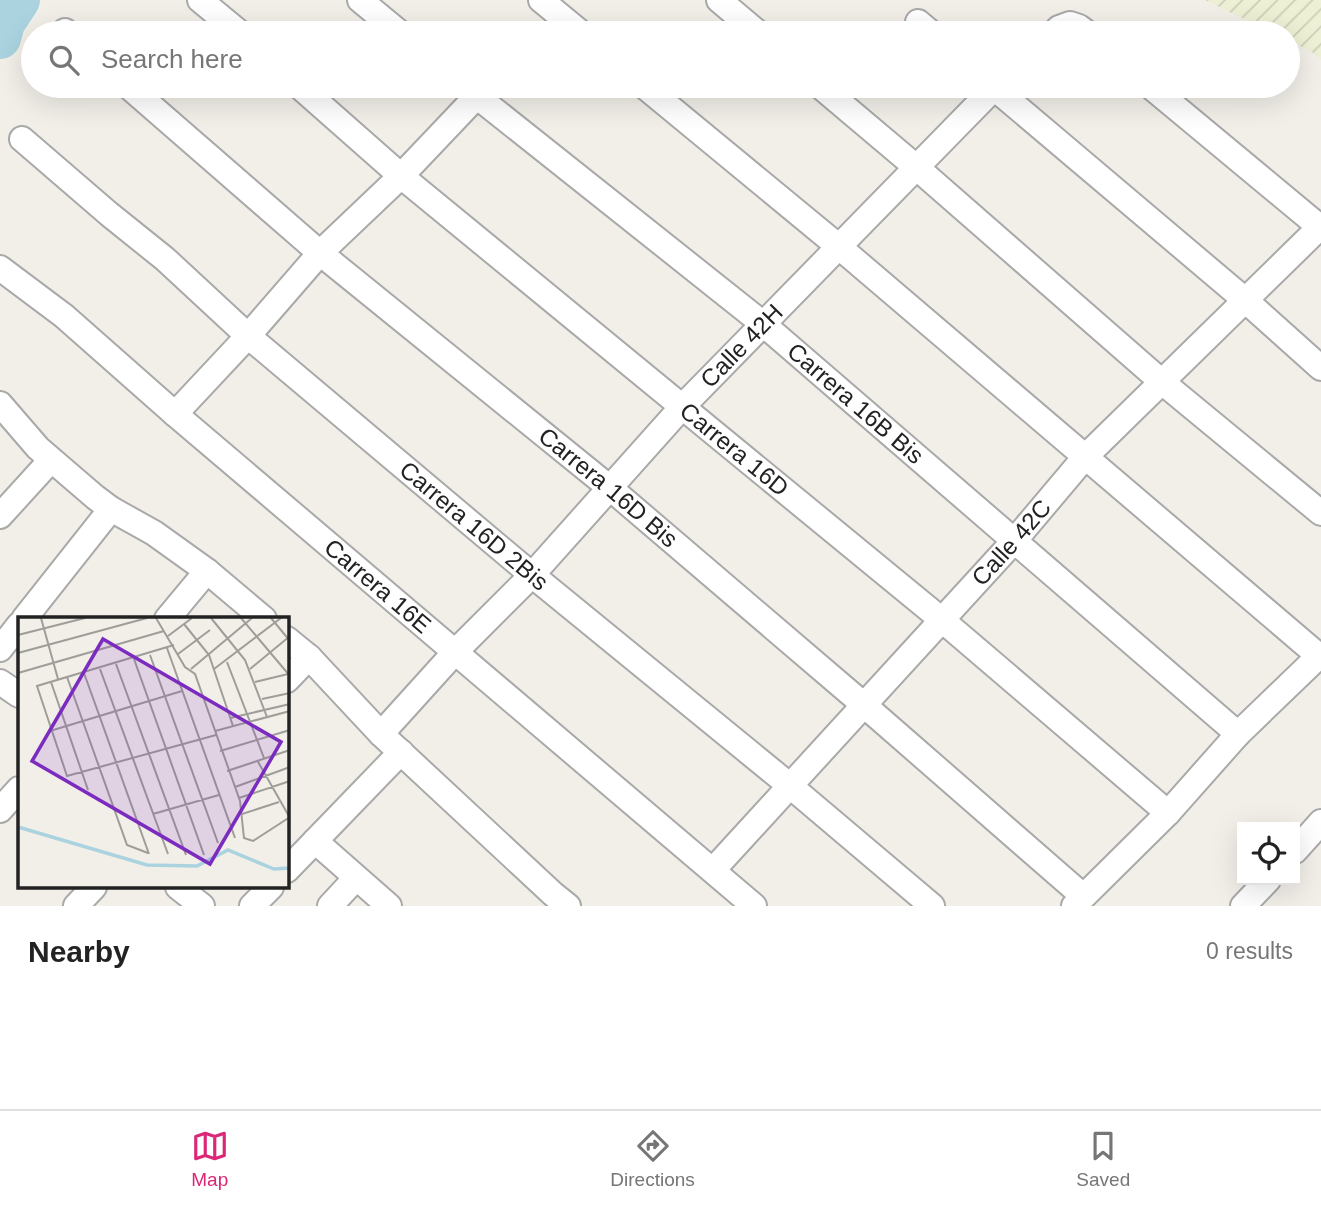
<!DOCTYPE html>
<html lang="en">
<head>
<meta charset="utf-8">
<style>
  :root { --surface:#fff; --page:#f6f6f6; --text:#222; --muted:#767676; --line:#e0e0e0; --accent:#db2777 }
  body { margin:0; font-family:Helvetica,sans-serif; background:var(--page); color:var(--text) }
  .controls { position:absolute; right:21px; bottom:21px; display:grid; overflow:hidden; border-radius:0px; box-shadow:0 7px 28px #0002 }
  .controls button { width:63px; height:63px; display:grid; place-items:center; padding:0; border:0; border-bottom:2px solid var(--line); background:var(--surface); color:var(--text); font:35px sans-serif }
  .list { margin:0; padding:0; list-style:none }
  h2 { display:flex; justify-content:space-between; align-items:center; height:91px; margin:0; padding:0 28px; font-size:30px }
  h2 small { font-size:23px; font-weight:400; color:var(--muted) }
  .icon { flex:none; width:38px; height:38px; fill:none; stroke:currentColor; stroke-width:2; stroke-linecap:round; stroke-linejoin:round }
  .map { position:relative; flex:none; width:1321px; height:906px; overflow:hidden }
  .search { position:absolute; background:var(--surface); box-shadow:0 7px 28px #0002; left:21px; right:21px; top:21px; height:77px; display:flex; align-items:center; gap:18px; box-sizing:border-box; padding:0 24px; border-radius:38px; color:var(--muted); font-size:26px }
  .sheet { height:203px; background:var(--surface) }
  nav { display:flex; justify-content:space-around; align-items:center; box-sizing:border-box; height:98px; border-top:2px solid var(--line); background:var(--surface); font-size:19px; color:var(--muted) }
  nav a { display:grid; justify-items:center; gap:4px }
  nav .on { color:var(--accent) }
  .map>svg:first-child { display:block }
  .farmland { fill:url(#farmland-furrows) }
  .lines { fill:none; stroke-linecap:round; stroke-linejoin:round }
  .river { stroke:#aad3df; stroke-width:42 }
  .minor-casing { stroke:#a9a9a9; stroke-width:28 }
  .minor { stroke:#fff; stroke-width:24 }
  .labels { text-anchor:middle; stroke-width:7; stroke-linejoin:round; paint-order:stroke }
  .street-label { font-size:24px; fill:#222; stroke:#fff }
  .inset-river { fill:none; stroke:#aad3df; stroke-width:3.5 }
  .inset-road { fill:none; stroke:#9f9d99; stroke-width:2 }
  .view { fill:#7b2cbf; fill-opacity:0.15; stroke:#7b2cbf; stroke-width:3.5 }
  .inset-edge { fill:none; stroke:#222; stroke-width:3.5 }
</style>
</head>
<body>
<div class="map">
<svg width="1321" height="906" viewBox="0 0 1321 906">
  <defs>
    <pattern id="farmland-furrows" width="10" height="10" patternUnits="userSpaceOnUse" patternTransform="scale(1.75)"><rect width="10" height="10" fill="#eef0d5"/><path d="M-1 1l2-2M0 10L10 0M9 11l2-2" fill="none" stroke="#ccceb7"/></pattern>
  </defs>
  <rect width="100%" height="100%" fill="#f2efe9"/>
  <polygon class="farmland" points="1205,0 1321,0 1321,60 1312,52 1288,40 1288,33 1273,33"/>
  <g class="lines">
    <polyline class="river" points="0,38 4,23 19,0"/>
    <defs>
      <g id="minor">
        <polyline points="200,0 240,33"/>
        <polyline points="360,0 400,33"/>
        <polyline points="541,0 581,33"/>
        <polyline points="719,0 758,33"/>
        <polyline points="918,22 931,33"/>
        <polyline points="65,31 67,33"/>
        <polyline points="1054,33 1059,28 1070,24 1079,27 1087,33"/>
        <path id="s1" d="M 128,86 L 320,253 L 610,488 L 864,705 L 1083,896"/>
        <path id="s2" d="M 299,86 L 401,176 L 942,620 L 1168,813"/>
        <path id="s3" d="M 464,86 L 762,323 L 1238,734"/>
        <polyline points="644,86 838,246 1319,656"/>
        <polyline points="820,86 916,167 1162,382 1321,513"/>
        <polyline points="992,86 1245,300 1321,368"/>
        <polyline points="1150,86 1321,228"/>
        <path id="s4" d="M 22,139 L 109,214 L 165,259 L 248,336 L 532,575 L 789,785 L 932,906"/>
        <path id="s5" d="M 0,268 L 64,316 L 175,414 L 754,906"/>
        <polyline points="0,404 38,448 95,497 111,509 154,533 207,571 264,619"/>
        <polyline points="175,414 248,336 320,253 401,176 477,96"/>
        <polyline points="0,516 51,460"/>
        <polyline points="24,619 111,509"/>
        <polyline points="167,619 207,571"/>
        <polyline points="287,639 309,657 381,734 553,894 568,906"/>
        <polyline points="0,649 19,625"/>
        <polyline points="287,680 309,657"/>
        <polyline points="0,682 19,695"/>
        <path id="s6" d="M 381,734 L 456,651 L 532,575 L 682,407 L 996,86"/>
        <polyline points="0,810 19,789"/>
        <polyline points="315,841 389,906"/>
        <polyline points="1295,851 1321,822"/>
        <polyline points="287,870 401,752"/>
        <path id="s7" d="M 713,870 L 1015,540 L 1085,457 L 1320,227"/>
        <polyline points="178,887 202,906"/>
        <polyline points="76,906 94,887"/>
        <polyline points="252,906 271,887"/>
        <polyline points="330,906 356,878"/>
        <polyline points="1074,906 1168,813 1238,734 1321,654"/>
        <polyline points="1243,906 1268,880"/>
      </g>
    </defs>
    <use href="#minor" class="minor-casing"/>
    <use href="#minor" class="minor"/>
  </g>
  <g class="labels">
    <g class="street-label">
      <text dy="8" stroke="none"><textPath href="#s6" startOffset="530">Calle 42H</textPath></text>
      <text dy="8" stroke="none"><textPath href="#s3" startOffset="504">Carrera 16B Bis</textPath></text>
      <text dy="8" stroke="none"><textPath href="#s2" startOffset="567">Carrera 16D</textPath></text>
      <text dy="8" stroke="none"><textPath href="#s1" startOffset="626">Carrera 16D Bis</textPath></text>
      <text dy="8" stroke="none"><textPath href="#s4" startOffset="595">Carrera 16D 2Bis</textPath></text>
      <text dy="8" stroke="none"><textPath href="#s7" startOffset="443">Calle 42C</textPath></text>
      <text dy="8" stroke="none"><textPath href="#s5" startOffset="494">Carrera 16E</textPath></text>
    </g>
  </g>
  <g transform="translate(18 617)">
    <rect width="271" height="271" fill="#f2efe9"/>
    <path class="inset-river" d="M 0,210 L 129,248 L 179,249 L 210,233 L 256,252 L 272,251"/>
    <path class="inset-road" d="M 23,1 L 40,62M 138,1 L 167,50 L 177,57 L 222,184 L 226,221 L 235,224 L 272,200M 193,1 L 227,43 L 249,100M 223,1 L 272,59M 253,1 L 272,24M 166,7 L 191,38 L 215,109M 0,18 L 67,1M 150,19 L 174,1M 156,28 L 19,69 L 49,159 L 198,118M 149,31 L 217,221M 0,36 L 129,1M 160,37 L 192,13M 132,38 L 200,226M 116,42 L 186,238M 209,45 L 246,141M 98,47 L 168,238M 82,52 L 150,237M 173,52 L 234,1M 196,52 L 263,1M 232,52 L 272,19M 0,56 L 146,14M 66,56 L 131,237M 49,60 L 109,228 L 130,236M 33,65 L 70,173M 237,65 L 270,57M 244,82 L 272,76M 212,101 L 272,87M 32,114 L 164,74M 197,114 L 272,94M 202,134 L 272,113M 239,143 L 272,201M 209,154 L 272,133M 217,170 L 272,150M 221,181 L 272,164M 135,197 L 201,178M 224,197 L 261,185"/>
    <path class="view" d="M 85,22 L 263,125 L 192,247 L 14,144 Z"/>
    <rect width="271" height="271" class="inset-edge"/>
  </g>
</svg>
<div class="controls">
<button><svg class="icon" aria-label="locate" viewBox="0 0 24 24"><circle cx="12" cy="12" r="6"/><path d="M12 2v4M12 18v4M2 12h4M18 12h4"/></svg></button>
</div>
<div class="search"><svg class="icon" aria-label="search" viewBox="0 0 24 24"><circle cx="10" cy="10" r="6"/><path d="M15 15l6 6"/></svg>Search here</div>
</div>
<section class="sheet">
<h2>Nearby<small>0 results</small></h2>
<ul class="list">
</ul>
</section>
<nav>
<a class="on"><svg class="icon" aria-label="map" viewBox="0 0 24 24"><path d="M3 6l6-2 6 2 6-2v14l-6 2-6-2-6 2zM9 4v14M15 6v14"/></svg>Map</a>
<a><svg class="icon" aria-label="directions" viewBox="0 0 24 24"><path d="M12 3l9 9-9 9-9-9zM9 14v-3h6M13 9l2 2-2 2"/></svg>Directions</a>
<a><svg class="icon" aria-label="saved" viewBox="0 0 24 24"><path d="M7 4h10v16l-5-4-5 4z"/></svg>Saved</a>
</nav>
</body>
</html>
